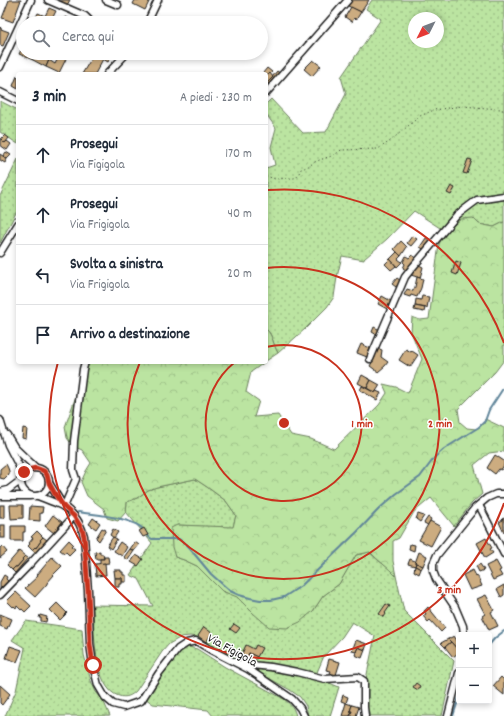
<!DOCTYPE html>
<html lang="it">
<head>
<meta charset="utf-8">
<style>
  :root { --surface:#fff; --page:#f6f6f7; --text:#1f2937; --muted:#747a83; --line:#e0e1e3 }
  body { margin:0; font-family:Dekko,sans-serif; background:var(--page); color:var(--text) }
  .controls { position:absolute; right:12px; bottom:12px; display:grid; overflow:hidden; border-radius:4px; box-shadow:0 2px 6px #0003 }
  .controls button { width:36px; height:36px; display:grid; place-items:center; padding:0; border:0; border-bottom:1px solid var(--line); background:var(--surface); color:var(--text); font:20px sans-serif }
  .compass { position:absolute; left:408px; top:12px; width:36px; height:36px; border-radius:50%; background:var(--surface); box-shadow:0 2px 6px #0003; rotate:228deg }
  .stop { position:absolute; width:12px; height:12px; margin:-9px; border:3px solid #c8321e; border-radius:50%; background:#fff }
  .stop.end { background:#c8321e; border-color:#fff; box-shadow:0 1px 4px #0008 }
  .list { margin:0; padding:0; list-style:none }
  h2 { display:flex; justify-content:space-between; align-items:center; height:52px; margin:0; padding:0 16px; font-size:17px }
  h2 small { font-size:13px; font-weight:400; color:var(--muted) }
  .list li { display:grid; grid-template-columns:26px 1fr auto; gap:12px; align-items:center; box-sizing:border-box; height:60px; padding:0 16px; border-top:1px solid var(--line) }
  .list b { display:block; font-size:15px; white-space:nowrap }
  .list p { margin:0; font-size:13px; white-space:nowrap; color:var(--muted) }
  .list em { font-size:13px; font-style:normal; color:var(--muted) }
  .icon { flex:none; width:22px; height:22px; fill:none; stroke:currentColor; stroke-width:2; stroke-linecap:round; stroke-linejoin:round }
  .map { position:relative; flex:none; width:504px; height:716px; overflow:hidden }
  .search { position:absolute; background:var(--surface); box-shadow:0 2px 6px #0003; left:16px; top:16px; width:252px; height:44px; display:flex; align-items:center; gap:10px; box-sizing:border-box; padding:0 14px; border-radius:22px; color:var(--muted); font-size:15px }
  .panel { position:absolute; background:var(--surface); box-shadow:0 2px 6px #0003; left:16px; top:72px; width:252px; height:292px; border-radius:4px }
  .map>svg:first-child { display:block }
  .grass { fill:url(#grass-dots); stroke:#6c805e; fill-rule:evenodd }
  .forest { fill:url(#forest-crowns); stroke:#6c805e }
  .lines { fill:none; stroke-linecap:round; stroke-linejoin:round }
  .stream { stroke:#60859a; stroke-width:2 }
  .building { fill:#ccac80; stroke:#1c1c1c }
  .minor-casing { stroke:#1c1c1c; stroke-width:9 }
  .path { stroke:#1c1c1c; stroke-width:1; stroke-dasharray:1 3; stroke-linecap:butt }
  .minor { stroke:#fff; stroke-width:6 }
  .route { stroke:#c8321e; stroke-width:5 }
  .ring { fill:none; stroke:#c8321e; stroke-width:2 }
  .labels { text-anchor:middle; stroke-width:3; stroke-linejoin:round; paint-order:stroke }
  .street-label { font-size:13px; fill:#1c1c1c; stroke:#fff }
  .centre { fill:#c8321e; stroke:#fff; stroke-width:2 }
  .ring-label { font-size:12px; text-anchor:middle; font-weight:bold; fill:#c8321e; stroke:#fff; stroke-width:3; stroke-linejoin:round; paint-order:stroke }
</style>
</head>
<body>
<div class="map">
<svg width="504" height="716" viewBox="0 0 504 716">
  <defs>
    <pattern id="grass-dots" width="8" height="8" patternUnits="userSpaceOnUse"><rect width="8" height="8" fill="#bbe4a1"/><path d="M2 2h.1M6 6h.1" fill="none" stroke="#a0c38a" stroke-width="1.8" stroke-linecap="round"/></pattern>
    <pattern id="forest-crowns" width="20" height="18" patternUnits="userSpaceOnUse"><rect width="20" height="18" fill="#bbe4a1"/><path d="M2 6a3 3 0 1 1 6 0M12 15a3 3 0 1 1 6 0" fill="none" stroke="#a0c38a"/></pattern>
  </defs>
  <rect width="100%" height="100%" fill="#fff"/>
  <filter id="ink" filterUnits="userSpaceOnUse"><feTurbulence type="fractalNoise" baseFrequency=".025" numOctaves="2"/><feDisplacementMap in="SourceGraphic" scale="8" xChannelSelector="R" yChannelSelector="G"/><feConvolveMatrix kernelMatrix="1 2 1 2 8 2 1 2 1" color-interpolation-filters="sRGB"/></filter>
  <g filter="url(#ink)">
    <g class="grass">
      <path d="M 372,0 L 504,0 L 504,222 L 494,227 L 479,224 L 444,233 L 443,230 L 414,211 L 387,239 L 364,259 L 364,260 L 342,256 L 337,277 L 334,297 L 327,307 L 305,329 L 278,353 C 273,345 273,335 266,329 L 266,168 L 275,165 L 271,147 L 276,128 L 266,114 L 266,104 L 271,99 L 303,133 L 326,132 L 346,94 L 341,77 L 381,19 L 366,9 ZM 414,18 L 438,18 L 438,42 L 414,42 Z"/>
      <polygon points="0,101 18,110 18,144 0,132"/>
      <polygon points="18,159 18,209 0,243 0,196"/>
      <path d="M 195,479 L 207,487 L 226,501 L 236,515 L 233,528 L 177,525 L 175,557 L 184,560 L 197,566 L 222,591 L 237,596 L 253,613 L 313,611 L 323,596 L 339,584 L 356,555 L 369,552 L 379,561 L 390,569 L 396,576 L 404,611 L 454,661 L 442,716 L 363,716 L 365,684 L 375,636 L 352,622 L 342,637 L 324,656 L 315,677 L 339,687 L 330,716 L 308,716 L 306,706 L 300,697 L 290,690 L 231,657 L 202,639 L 197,637 L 190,636 L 181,637 L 169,644 L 162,652 L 136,691 C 131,696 126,698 119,696 C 93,689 94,626 93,605 L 153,606 L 139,579 L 130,575 L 152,543 L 126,512 L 127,502 L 137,498 L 148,490 L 157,487 Z"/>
      <polygon points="26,621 82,629 84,655 88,670 91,681 96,692 103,700 110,716 5,716 16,691 25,648 12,640"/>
      <path d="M 189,647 L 197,649 L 225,667 L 284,699 C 291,705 294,707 296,716 L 213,716 L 208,710 L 153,704 L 145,698 L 176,653 L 185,648 Z"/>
    </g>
    <g class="forest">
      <path d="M 473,218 L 479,224 L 494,227 L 504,222 L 504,360 L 495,372 L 458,409 L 460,422 L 467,428 L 476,429 L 481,425 L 484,424 L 485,419 L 504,428 L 504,451 L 489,453 L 474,465 L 482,494 L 472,503 L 454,526 L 431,498 L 414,512 L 399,538 L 393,541 L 393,561 L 396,576 C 388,567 378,561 370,552 L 356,555 L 339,584 L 323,596 L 313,611 L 300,622 L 287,628 L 269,627 L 253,613 L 237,597 L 222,591 L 197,566 L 184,560 L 175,557 L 172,547 L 171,528 L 177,525 L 233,527 L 236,515 L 226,501 L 207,487 L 195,479 L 157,487 L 148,490 L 137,498 L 127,502 L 126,512 L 118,521 L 107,518 L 104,509 L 87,496 L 81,482 L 86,471 L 91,463 L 82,450 L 73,446 L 67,438 L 65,427 L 88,362 L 265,362 L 251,372 L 246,392 L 259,401 L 254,417 L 278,415 L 291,435 L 311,439 L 334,449 L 379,405 L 387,393 L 383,384 L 396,387 L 408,393 L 422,359 L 411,332 L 412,317 L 420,320 L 429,319 L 439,244 L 444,233 L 461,219 Z"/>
      <path d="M 266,329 C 273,335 273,345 278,353 L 266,361 Z"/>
    </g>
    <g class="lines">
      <g class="stream">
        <path d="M 78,512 C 95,515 133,517 144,530"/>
        <polyline points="147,534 149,537 152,539 179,539 186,544 211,574 230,591 239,595 250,598 260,600 271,600 284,597 301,586 326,562 357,532 380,508 396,494 420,477 435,457 444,449 479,427 485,421 489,410 504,387"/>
        <polyline points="489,645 495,638 504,631"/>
        <polyline points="453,716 459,698"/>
      </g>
    </g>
    <g class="building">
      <polygon points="9,0 21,0 13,22 2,18"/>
      <polygon points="61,0 70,0 67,5 60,2"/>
      <polygon points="135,0 150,0 145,10 133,4"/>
      <polygon points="352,0 369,0 361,12 348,6"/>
      <polygon points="351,7 361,12 356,20 354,18 352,22 345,17"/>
      <polygon points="49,8 56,11 50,23 42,23 42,22 35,19 38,13 45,16"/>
      <polygon points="66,17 72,20 71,23 63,23"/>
      <polygon points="82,17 88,20 87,23 78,23"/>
      <polygon points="0,27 1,28 1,29 9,32 3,46 0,45"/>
      <polygon points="22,48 23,48 23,53 36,53 33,60 19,54"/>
      <polygon points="44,53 52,53 46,67 33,60 36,54 42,57"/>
      <polygon points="101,53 113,53 108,62 103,59 95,74 82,74 94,54 99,57"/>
      <polygon points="59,56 66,59 59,73 46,67 49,60 55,64"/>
      <polygon points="313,60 321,66 312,76 304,69"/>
      <polygon points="267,68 272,72 267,77 266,74 262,74"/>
      <polygon points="277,71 281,74 271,86 267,83"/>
      <polygon points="270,73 273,77 267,83 266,82 266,77"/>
      <polygon points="17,76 18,77 18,89 13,86"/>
      <polygon points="5,135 9,138 5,143 1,139"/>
      <polygon points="1,139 5,143 7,141 11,144 7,150 0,145 0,141"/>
      <polygon points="6,152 11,155 7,159 3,156"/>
      <polygon points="0,154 7,159 5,163 0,160"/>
      <polygon points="468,159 472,160 467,174 463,173"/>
      <polygon points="451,186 455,188 451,195 447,193"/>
      <polygon points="412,236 417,239 411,246 407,243"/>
      <polygon points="426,238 431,241 425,250 420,247"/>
      <polygon points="401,241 407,247 401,256 394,249"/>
      <polygon points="397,252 401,256 398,259 402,262 397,267 390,259"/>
      <polygon points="412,255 418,259 415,263 413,262 407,271 403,268 405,264 403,262 406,256 409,258"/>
      <polygon points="390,259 396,266 391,270 385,264"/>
      <polygon points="456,261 461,263 457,275 452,273"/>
      <polygon points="417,264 423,267 420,278 411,275"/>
      <polygon points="417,277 423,279 421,288 417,297 411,295 410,297 404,295 407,289 413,291 415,287"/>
      <polygon points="397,278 401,281 396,287 392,284"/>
      <polygon points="382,296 391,301 387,309 378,304"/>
      <polygon points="422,296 429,297 427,308 415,306 416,299 421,300"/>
      <polygon points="415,306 425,308 424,312 414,310"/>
      <polygon points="374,327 380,330 377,335 372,332"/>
      <polygon points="361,344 370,348 367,357 357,353"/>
      <polygon points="377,348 382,350 381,357 388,362 385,366 378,372 370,366 375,357 373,355"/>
      <polygon points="406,349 411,352 412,351 418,355 410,367 399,360"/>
      <polygon points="362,375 371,380 367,388 358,383"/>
      <polygon points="371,380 380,385 375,393 367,388"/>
      <polygon points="362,386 375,393 376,391 381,393 377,400 360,390"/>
      <polygon points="23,428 27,429 26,439 22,438"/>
      <polygon points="495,455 504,461 504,465 501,470 499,469 495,474 487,468"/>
      <polygon points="6,464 8,468 9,471 9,474 4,479 0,478 0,469"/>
      <rect x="0" y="505" width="4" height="13"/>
      <polygon points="10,505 23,505 23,518 11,519"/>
      <polygon points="30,506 43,507 42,513 40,513 40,521 29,520"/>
      <polygon points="418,514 424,516 420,522 416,519"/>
      <polygon points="53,515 62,522 54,533 45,526"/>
      <polygon points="428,517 431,519 428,525 424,523"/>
      <polygon points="93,518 100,523 96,529 89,524"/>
      <polygon points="504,518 504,533 499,522 503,520 502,519"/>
      <polygon points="430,521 441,527 431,546 419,540"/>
      <rect x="0" y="525" width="5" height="13"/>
      <polygon points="11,526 25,526 25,532 23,532 23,541 11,541"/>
      <polygon points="102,528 106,530 99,541 96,538"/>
      <polygon points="144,528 148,535 143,537 139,531"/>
      <polygon points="113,529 118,532 114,538 110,535"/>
      <polygon points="37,531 43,537 40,540 41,541 36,548 35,547 32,550 28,546 30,544 29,543 33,538 31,537"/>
      <polygon points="43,537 47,540 36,553 32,550 35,547 36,548 41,541 40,540"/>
      <polygon points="113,537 117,539 111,549 107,546"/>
      <polygon points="486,538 492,548 490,549 493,553 485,558 477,543"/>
      <polygon points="69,540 73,544 71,546 75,549 69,555 66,552 64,553 60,550"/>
      <polygon points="120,542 127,547 122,556 114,551"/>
      <polygon points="135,542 139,545 134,551 130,549"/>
      <polygon points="410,544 415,545 414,551 409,549"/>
      <polygon points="2,546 7,552 0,558 0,548"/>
      <polygon points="130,549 134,551 128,560 124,557"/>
      <polygon points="19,551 25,556 22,559 23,560 17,567 15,567 12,570 7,565"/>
      <polygon points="100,551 100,554 103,554 104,559 96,559 95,552"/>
      <polygon points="419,552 427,556 423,566 415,563"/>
      <polygon points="136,555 143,559 138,566 131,562"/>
      <polygon points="25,556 28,558 15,573 12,570 15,567 17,567 23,560 22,559"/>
      <polygon points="52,557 62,566 53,575 54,575 47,583 47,584 35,597 25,588 38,576 37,575"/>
      <polygon points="104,557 108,557 109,563 100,564 100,559 104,559"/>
      <polygon points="410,559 415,561 415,563 416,563 415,566 408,564"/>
      <polygon points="496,561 501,570 499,571 502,576 493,580 486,566"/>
      <polygon points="105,563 106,575 96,576 95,564"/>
      <polygon points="416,563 423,566 421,569 415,566"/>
      <polygon points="480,564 484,570 479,572 476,566"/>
      <polygon points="415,566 421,569 419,574 414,571"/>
      <polygon points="114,570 121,570 121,572 123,572 123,575 126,575 126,582 122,582 122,578 115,578"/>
      <polygon points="473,570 476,576 477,575 482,586 470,590 463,575"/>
      <polygon points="4,575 7,577 6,579 8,581 0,589 0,582"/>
      <polygon points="115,578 122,578 122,584 119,584 119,587 115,587"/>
      <polygon points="504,585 504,595 501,597 497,589"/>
      <polygon points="16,592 31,606 25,612 22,609 21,610 17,606 16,608 14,606 13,607 7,601"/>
      <polygon points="486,595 494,610 491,612 498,626 489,630 482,616 485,614 477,599"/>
      <polygon points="57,603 67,613 60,620 50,610"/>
      <polygon points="386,604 390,606 385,613 386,614 384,617 379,614"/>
      <polygon points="428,607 445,628 441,632 430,620 428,622 423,616 426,614 424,611"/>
      <polygon points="0,614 12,619 9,626 8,626 7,629 0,626"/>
      <polygon points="40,615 47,617 46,622 41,621 41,618 39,618"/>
      <polygon points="234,624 240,628 236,633 230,629"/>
      <polygon points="204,627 212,633 206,642 198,636"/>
      <polygon points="454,636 458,642 456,644 458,647 458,650 448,639"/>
      <polygon points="448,639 451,642 445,647 441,643"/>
      <polygon points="356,640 367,644 365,650 358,647 356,652 352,651"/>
      <polygon points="451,642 458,650 458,653 453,657 445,647"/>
      <polygon points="246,645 254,649 256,645 262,648 257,657 249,653 245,663 239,660"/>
      <polygon points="10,646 22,650 17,662 6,658"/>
      <polygon points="358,647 365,650 362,658 355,655"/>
      <polygon points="220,648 227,651 225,655 218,653"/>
      <polygon points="249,653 257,657 254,663 250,660 248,662 246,661"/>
      <polygon points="329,659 340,662 336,675 330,673 331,671 326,670"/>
      <polygon points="501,677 504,680 504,695 493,686"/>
      <polygon points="416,683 420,686 418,690 413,687"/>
      <polygon points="0,685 10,694 2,705 0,703"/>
      <polygon points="343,695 348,697 346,703 341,701"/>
      <polygon points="346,703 352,705 350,711 352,711 350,716 342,716"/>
      <polygon points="352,705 359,707 356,716 350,716 352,711 350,711"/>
    </g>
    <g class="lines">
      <defs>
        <g id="minor">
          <polyline points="48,0 85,16 89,20 89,23"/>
          <polyline points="106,0 118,5"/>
          <polyline points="147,23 158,0"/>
          <polyline points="0,67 31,0"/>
          <polyline points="107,74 127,53"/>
          <polyline points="0,92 18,101"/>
          <polyline points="266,93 348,0"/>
          <polyline points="0,253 18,224"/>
          <polyline points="370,359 405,277 412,268 457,215 477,200 504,196"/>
          <polyline points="0,420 8,445 19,466 22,476"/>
          <polyline points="7,435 15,448 36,468"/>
          <circle cx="35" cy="482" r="14"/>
          <polyline points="49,483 64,507"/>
          <polyline points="0,492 8,490 20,481"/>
          <polyline points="0,496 30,496"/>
          <path d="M 38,496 C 50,501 66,505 74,516 C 79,521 82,529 84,536 L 88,591 L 90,644 L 93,665 L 98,685 L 105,697 L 113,704 L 124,707 L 141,701 L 159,673 L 170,659 L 178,649 L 187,643 L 196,641 L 211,650 L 248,669 L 292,699 L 300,708 L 304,716"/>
          <polyline points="479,505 504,554"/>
          <polyline points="64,507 76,479 73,470 74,441 83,369 85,362"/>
          <polyline points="0,595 30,564 74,516"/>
          <polyline points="464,635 463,626 455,607 436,579 433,571 433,564 437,555 475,508 487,498 496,494 504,494"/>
          <polyline points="241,664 271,667 297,672 325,679 358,677 364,681 364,707 365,716"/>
          <polyline points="448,716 459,673"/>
        </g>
      </defs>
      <use href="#minor" class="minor-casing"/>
      <g class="path">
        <path d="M 266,176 L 275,179 L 294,178 L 297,177 L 301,169 C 308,167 310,165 315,162 C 325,157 332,158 341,150 L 378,149 L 389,142 L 420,116 L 434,110 L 462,106 L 487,108 L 501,109 L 504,111"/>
        <polyline points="15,218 18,212"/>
      </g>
      <use href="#minor" class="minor"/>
    </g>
  </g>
  <g class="lines" filter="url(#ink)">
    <polyline class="route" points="24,472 28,470 36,468 44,471 47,475 49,483 55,494 64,507 74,516 82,529 84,536 88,591 90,644 93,665"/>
  </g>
  <g class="ring">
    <path d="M266 347A78 78 0 1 1 235 362"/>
    <path d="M266 268A156 156 0 1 1 140 362"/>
    <path d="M504 503A234 234 0 0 1 58 362M268 190A234 234 0 0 1 504 343"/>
  </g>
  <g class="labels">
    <g class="street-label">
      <text transform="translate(233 649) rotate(29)" y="5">Via Figigola</text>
    </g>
  </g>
  <circle cx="284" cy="423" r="6" class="centre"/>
  <g class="ring-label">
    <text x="362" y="427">1 min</text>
    <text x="440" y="427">2 min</text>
    <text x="449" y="593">3 min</text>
  </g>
</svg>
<div class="controls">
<button>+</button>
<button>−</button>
</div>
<svg class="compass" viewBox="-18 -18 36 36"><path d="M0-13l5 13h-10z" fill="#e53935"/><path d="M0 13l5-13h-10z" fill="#747a83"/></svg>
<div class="stop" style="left:93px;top:665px"></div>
<div class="stop end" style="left:24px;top:472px"></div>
<div class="search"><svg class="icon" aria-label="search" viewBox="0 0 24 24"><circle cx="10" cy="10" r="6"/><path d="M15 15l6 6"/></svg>Cerca qui</div>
<section class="panel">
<h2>3 min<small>A piedi · 230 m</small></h2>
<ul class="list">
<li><svg class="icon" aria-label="ahead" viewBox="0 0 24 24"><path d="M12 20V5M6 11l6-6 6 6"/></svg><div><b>Prosegui</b><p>Via Figigola</p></div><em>170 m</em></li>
<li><svg class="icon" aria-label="ahead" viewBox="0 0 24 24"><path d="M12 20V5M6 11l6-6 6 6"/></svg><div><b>Prosegui</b><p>Via Frigigola</p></div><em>40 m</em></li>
<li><svg class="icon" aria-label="left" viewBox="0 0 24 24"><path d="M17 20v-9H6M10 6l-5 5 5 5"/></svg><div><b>Svolta a sinistra</b><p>Via Frigigola</p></div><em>20 m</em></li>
<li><svg class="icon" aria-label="arrive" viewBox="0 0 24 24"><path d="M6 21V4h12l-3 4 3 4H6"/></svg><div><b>Arrivo a destinazione</b></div></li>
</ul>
</section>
</div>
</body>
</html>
